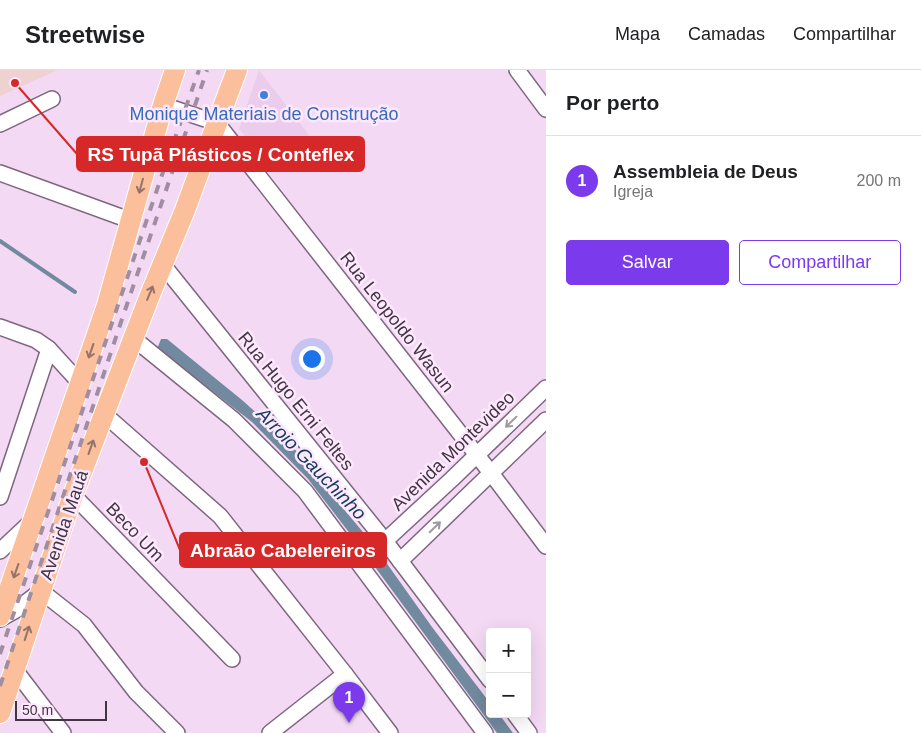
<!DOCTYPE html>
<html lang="pt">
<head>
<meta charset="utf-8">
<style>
  :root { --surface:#fff; --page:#f2f2f2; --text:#202124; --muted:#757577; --line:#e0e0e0; --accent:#7c3aed }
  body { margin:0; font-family:Arial,sans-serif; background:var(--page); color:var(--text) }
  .controls { position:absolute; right:15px; bottom:15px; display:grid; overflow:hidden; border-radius:5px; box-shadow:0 5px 20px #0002 }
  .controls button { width:45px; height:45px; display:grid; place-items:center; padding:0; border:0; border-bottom:1px solid var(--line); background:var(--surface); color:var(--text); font:25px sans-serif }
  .scale { position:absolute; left:15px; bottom:12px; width:92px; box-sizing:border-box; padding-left:5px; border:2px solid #403540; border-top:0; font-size:14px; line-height:18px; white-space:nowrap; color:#403540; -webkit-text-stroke:4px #fee8fe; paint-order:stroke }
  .you { position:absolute; left:311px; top:288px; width:18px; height:18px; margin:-12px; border:4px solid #fff; border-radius:50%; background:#1a73e8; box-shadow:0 0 0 8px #1a73e833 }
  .badge { display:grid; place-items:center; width:32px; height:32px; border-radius:50%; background:var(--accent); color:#fff; font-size:16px; font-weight:700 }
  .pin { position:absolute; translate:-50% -41px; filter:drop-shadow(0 1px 2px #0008) }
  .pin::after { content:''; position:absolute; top:26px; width:18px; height:15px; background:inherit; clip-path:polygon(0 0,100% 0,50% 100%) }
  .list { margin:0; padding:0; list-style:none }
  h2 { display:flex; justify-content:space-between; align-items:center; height:65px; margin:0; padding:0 20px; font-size:21px }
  h2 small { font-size:16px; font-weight:400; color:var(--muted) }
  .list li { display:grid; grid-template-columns:32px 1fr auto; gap:15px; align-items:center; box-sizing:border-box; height:90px; padding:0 20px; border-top:1px solid var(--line) }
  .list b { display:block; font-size:19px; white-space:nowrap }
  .list p { margin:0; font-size:16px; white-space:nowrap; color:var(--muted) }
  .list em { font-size:16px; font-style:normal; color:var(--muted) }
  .actions { display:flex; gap:10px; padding:15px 20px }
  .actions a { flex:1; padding:11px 0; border:1px solid var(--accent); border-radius:5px; text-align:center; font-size:18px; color:var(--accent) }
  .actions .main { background:var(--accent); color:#fff }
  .map { position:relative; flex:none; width:546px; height:663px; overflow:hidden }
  header { display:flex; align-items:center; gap:30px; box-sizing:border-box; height:70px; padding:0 25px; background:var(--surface); border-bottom:1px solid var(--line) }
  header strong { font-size:24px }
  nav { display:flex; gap:28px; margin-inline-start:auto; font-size:18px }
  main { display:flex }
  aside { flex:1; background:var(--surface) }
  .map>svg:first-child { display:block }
  .built { fill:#ecccec }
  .industrial { fill:#edd2d1 }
  .water { fill:#728a9f }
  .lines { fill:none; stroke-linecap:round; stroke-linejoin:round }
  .stream { stroke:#728a9f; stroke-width:4 }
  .minor-casing { stroke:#7e677e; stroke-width:18 }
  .major-casing { stroke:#fff; stroke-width:22 }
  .minor { stroke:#fff; stroke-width:15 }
  .major { stroke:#fbbf9c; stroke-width:20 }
  .rail { stroke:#a18da1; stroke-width:4; stroke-dasharray:9 9; stroke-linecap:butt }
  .oneway { stroke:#947369 }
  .oneway2 { stroke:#a09aa0 }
  .shop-dot { fill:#3f7fe0; stroke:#fee8fe; stroke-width:2 }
  .labels { text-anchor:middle; stroke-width:5; stroke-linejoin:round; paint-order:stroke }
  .shop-label { font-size:18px; fill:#366cbe; stroke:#fee8fe }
  .street-label { font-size:18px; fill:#403540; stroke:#fee8fe }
  .water-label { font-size:19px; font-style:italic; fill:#133d5d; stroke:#fee8fe }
  .leader { fill:none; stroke:#d62828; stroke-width:2 }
  .callout-dot { fill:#d62828; stroke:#fee8fe; stroke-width:2 }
  .callout { fill:#d62828; stroke:#d62828; stroke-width:2 }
  .callout-label { font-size:19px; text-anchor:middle; font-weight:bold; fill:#fff }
</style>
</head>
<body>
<header>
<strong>Streetwise</strong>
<nav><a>Mapa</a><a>Camadas</a><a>Compartilhar</a></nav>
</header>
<main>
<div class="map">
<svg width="546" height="663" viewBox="0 0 546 663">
  <rect width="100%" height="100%" fill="#f4d9f4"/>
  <polygon class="built" points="259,0 309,65 270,94 239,59"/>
  <polygon class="industrial" points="0,0 58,0 0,26"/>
  <polygon class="water" points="161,269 167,269 242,330 289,372 326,418 373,474 432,557 490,633 490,644 499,644 513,663 497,663 364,482 308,409 252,352 171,289 157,279"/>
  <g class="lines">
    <polyline class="stream" points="0,171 75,222"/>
    <defs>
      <g id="minor">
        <polyline points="517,0 546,39"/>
        <polyline points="163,35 217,53 491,403 546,476"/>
        <polyline points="0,54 52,29"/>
        <polyline points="0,103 132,151"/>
        <polyline points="163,195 385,471 490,610"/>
        <polyline points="0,257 36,270 49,279 80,313"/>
        <polyline points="133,268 234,350 305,421 485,663"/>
        <polyline points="104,344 220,446 345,604 390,663"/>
        <polyline points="73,425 232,589"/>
        <polyline points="0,427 49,279"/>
        <polyline points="385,471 452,409 546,318"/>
        <polyline points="0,481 32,451"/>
        <polyline points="400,491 546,350"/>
        <polyline points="0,549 16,540 41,521 84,555 136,622 177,663"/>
        <polyline points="15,600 63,663"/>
        <polyline points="515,644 529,663"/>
        <polyline points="270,663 345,604"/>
      </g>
      <g id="major">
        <polyline points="0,546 107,235 163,35 175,0"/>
        <polyline points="0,643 73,425 150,225 185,140 217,53 237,0"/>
      </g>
    </defs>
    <use href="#minor" class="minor-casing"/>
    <use href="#major" class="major-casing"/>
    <use href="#minor" class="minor"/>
    <use href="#major" class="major"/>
    <g class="rail">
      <polyline points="0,584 163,102 199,0"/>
      <polyline points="0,616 121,252 207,0"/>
    </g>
  </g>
  <defs><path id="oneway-shaft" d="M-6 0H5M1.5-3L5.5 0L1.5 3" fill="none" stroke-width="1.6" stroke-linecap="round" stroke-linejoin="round" transform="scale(1.25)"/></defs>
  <g class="oneway">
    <use href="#oneway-shaft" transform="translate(141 116) rotate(105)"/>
    <use href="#oneway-shaft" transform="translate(150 223) rotate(-67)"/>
    <use href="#oneway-shaft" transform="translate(91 281) rotate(109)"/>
    <use href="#oneway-shaft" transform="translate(91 377) rotate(-70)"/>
    <use href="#oneway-shaft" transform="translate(16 501) rotate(109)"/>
    <use href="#oneway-shaft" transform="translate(27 563) rotate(-72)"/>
  </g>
  <g class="oneway2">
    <use href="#oneway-shaft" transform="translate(511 352) rotate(136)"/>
    <use href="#oneway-shaft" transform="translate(435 457) rotate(-44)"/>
  </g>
  <circle class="shop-dot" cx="264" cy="25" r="5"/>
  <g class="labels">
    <g class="shop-label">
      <text x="264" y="50">Monique Materiais de Construção</text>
    </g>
    <g class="street-label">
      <text transform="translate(397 252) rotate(52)" y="6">Rua Leopoldo Wasun</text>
      <text transform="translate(296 331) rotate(51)" y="6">Rua Hugo Erni Feltes</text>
      <text transform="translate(453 381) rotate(-44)" y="6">Avenida Montevideo</text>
      <text transform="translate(64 455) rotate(-71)" y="6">Avenida Mauá</text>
      <text transform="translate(135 462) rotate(46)" y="6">Beco Um</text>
    </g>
    <g class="water-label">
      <text transform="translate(312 393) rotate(46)" y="7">Arroio Gauchinho</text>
    </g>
  </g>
  <path class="leader" d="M15 13L77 84M144 392L180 480"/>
  <g class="callout-dot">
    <circle cx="15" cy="13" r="5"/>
    <circle cx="144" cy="392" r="5"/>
  </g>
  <g class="callout">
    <rect x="77" y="67" width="287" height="34" rx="5"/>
    <rect x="180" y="463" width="206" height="34" rx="5"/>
  </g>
  <g class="callout-label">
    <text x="221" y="91">RS Tupã Plásticos / Conteflex</text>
    <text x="283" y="487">Abraão Cabelereiros</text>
  </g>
</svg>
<div class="controls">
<button>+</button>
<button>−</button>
</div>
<div class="scale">50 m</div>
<div class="you"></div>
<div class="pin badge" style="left:349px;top:653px">1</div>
</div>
<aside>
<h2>Por perto<small></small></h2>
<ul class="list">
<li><span class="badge">1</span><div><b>Assembleia de Deus</b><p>Igreja</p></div><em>200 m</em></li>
</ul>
<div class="actions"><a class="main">Salvar</a><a>Compartilhar</a></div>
</aside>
</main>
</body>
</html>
